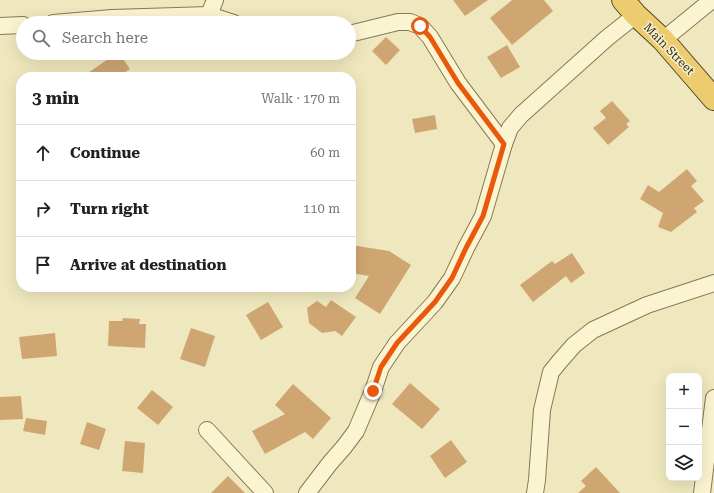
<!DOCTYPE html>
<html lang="en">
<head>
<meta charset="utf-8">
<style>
  :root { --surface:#fff; --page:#f6f6f6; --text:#202124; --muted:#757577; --line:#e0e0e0 }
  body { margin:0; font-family:"Roboto Serif",serif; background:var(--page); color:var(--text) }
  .controls { position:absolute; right:12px; bottom:12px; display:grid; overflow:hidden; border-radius:8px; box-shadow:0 4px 16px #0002 }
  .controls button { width:36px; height:36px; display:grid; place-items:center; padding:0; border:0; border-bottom:1px solid var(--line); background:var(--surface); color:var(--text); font:20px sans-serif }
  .stop { position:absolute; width:12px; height:12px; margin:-9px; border:3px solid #ea580c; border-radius:50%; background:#fff }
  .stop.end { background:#ea580c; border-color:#fff; box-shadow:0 1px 4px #0008 }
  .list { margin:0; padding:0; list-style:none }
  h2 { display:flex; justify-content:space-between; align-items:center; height:52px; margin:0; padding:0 16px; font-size:17px }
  h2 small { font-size:13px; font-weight:400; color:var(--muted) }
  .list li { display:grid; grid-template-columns:26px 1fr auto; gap:12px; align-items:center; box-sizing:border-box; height:56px; padding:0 16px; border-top:1px solid var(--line) }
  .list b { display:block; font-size:15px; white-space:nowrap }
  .list em { font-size:13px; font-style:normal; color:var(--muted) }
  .icon { flex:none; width:22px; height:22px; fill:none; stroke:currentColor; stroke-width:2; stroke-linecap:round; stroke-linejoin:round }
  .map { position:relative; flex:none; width:714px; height:493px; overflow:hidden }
  .search { position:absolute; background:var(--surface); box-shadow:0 4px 16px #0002; left:16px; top:16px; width:340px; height:44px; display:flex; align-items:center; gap:10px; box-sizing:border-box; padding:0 14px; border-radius:22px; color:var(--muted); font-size:15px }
  .panel { position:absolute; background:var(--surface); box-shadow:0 4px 16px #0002; left:16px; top:72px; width:340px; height:220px; border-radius:16px }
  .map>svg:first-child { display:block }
  .building { fill:#cfa672 }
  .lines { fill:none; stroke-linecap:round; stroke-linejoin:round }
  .minor-casing { stroke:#887856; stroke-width:18 }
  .trunk-casing { stroke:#55452b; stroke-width:24 }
  .minor { stroke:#faf4d1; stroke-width:16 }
  .trunk { stroke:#eccc6e; stroke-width:22 }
  .route { stroke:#ea580c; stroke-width:5 }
  .labels { text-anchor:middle; stroke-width:3; stroke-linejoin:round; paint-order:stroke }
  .street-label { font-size:12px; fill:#372d1b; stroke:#f7f0ce }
</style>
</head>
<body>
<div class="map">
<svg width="714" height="493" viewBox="0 0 714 493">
  <rect width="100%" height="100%" fill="#efe8be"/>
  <g class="building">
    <polygon points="453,0 488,0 465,16"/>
    <polygon points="512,0 544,0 553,11 512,45 490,18"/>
    <polygon points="386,37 400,50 386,65 372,51"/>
    <polygon points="507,45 520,67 501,78 487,57"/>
    <polygon points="117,53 119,53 130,69 118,77 82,77"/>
    <polygon points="612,101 630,121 626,124 629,127 608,145 593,128 606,118 600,111"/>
    <polygon points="435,115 437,129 415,133 412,119"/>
    <polygon points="687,169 697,181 691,186 704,201 694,208 697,212 671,232 658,227 663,213 640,199 648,185 659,192"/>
    <polygon points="351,245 389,251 411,265 380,314 355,298 369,276 351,273"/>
    <polygon points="572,253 585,273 571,283 566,276 533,302 520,285 552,261 555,264"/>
    <polygon points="331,300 356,317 342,336 335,331 322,333 309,323 307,308 317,301 326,307"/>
    <polygon points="268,302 283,327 261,340 246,315"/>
    <polygon points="123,318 140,319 139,324 146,324 145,348 108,346 109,321 122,321"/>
    <polygon points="191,328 215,336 205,367 180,359"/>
    <polygon points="55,333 57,356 22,359 19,337"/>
    <polygon points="410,383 440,409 422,429 392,404"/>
    <polygon points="293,384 331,418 313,439 305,432 265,454 252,431 285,414 275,405"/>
    <polygon points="152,390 173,407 158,425 137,408"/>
    <polygon points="21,396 23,419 0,420 0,397"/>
    <polygon points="26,418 47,421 45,435 23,431"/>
    <polygon points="87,422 106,429 99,450 80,444"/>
    <polygon points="451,440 467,462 445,478 430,456"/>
    <polygon points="125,441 145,443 143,473 122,471"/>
    <polygon points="596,467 620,493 578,493 586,486 581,481"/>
    <polygon points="228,476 245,493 211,493"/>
  </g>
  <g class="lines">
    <defs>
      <g id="minor">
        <polyline points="209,15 215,0"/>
        <polyline points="53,23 112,18 209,15 234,23"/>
        <polyline points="0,26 23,25"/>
        <polyline points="349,34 398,22 410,22 420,26 430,37 458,83 504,144"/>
        <polyline points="663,40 712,0"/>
        <polyline points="207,430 265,493"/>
        <polyline points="307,493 330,463 344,447 356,431 373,391 381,367 397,343 435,302 452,278 466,248 483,216 504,144 510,128 521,115 607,38 636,15"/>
        <polyline points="535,493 537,480 542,410 551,372 560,361 574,345 593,330 647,305 714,283"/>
        <polyline points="702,493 714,398"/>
      </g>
      <polyline id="trunk" points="623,0 636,15 663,40 714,99"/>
    </defs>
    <use href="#minor" class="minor-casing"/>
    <use href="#trunk" class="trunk-casing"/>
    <use href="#minor" class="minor"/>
    <use href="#trunk" class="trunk"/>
  </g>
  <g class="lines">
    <polyline class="route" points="373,391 381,367 397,343 435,302 452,278 466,248 483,216 504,144 458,83 430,37 420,26"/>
  </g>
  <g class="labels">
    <g class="street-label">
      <text transform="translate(669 49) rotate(46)" y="4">Main Street</text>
    </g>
  </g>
</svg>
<div class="controls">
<button>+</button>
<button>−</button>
<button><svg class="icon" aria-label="layers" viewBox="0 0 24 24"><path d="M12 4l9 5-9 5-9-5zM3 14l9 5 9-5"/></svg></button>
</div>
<div class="stop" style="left:420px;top:26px"></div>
<div class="stop end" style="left:373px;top:391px"></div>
<div class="search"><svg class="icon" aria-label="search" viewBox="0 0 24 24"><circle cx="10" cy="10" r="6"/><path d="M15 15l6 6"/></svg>Search here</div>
<section class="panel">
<h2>3 min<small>Walk · 170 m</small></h2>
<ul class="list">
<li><svg class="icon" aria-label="ahead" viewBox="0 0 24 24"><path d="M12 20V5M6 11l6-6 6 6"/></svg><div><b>Continue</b></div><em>60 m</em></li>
<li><svg class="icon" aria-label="right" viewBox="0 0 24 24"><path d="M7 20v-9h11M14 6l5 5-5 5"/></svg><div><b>Turn right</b></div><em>110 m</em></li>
<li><svg class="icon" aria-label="arrive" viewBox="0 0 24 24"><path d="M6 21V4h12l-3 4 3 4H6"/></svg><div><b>Arrive at destination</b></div></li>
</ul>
</section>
</div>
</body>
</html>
